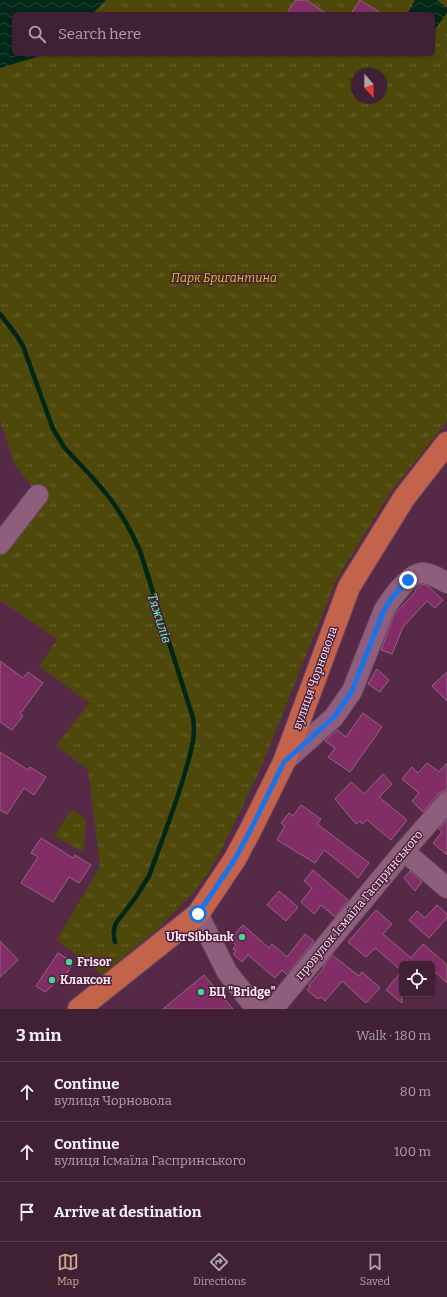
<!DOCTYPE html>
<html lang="en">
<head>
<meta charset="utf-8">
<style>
  :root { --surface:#402034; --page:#47283c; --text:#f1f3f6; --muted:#aea3ac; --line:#593e4f; --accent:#d6ab8b }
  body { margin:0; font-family:Bitter,serif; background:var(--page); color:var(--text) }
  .controls { position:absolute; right:12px; bottom:12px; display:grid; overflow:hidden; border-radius:6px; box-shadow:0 1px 3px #0004 }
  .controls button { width:36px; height:36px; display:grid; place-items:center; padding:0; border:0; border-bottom:1px solid var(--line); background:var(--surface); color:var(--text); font:20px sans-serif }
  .compass { position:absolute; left:351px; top:68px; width:36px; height:36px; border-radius:50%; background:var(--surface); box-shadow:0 1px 3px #0004; rotate:159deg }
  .stop { position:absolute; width:12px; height:12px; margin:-9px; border:3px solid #1a73e8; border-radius:50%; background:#fff }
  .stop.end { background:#1a73e8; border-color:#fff; box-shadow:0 1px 4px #0008 }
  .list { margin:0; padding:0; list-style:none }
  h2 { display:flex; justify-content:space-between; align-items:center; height:52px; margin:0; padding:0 16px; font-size:17px }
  h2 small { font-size:13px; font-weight:400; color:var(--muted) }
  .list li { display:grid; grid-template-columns:26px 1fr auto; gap:12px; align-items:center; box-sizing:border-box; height:60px; padding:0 16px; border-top:1px solid var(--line) }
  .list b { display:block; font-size:15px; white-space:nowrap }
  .list p { margin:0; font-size:13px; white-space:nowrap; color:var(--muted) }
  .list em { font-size:13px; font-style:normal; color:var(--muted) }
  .icon { flex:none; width:22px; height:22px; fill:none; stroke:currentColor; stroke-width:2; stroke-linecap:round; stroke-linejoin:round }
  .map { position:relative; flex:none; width:447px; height:1009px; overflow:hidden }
  .search { position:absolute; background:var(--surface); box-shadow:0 1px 3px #0004; left:12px; right:12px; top:12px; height:44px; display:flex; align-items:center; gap:10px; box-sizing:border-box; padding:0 14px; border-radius:6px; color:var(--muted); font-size:15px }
  .sheet { height:232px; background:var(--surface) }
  nav { display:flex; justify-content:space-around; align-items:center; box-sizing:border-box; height:56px; border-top:1px solid var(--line); background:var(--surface); font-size:11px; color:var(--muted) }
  nav a { display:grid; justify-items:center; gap:2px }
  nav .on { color:var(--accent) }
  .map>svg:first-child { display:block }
  .park { fill:url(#park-tufts); fill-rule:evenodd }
  .water { fill:url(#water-waves) }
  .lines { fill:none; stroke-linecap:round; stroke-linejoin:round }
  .stream { stroke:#002717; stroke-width:4.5 }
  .building { fill:#822d66; stroke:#956482 }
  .minor-casing { stroke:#6d4860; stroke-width:22 }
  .major-casing { stroke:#6d4860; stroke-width:24 }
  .minor { stroke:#8f5e7c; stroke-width:20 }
  .major { stroke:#c3634c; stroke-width:22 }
  .route { stroke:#1a73e8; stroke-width:5 }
  .poi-dot { fill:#4ad49c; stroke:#4a203b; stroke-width:1.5 }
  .labels { text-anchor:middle; stroke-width:3; stroke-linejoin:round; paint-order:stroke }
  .park-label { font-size:12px; font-style:italic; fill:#d6c51f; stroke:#4a203b }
  .street-label { font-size:12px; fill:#ffe8f5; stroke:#4a203b }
  .poi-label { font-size:12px; font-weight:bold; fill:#ffe8f5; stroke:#4a203b; text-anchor:start }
  .water-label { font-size:13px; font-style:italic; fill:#5bfdbc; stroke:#4a203b }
</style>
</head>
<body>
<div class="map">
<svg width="447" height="1009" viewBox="0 0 447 1009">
  <defs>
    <pattern id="park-tufts" width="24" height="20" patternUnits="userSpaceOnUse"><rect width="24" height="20" fill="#4f480b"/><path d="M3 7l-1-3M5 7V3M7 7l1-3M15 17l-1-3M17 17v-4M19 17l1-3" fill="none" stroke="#69622f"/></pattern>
    <pattern id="water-waves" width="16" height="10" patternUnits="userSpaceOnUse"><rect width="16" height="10" fill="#002717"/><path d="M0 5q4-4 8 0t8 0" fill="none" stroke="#264639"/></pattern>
  </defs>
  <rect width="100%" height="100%" fill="#562a46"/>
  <g class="park">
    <path d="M 106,0 L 447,0 L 447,422 L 392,490 L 336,580 L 260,770 L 221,851 L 208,873 L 193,893 L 159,928 L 102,975 L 57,940 L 100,866 L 88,769 L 56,746 L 89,703 L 39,666 L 57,639 L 0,600 L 0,549 L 39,496 L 14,463 L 0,420 L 0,55 L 14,54 C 24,63 33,60 44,54 L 433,54 L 433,14 L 92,14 ZM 357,74 L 381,74 L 381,98 L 357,98 Z"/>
    <polygon points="72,809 86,820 83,852 54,836"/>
  </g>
  <g class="water">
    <polygon points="0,0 106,0 92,14 14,14 14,54 40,54 33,58 0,68"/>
    <polygon points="415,0 437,0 447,8 447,13 433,32 433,14 407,14"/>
  </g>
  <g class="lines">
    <path class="stream" d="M 0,314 L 17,336 L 23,346 L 53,429 L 64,447 C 79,464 97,481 111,500 C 123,516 132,533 140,551 L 193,718 C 196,736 191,751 186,769 C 176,805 162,840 149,876 L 136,897 L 116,923 C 113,930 113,935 115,942"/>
  </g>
  <g class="building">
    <polygon points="296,0 306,0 327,14 286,14"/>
    <polygon points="360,0 382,14 351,14"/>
    <polygon points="423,584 428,586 443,600 435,608 427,601 403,627 392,654 381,650 394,615 416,591 415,590"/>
    <polygon points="0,661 23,678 28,672 43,683 20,714 23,716 12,730 0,722"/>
    <polygon points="377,669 389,680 380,692 368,684"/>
    <polygon points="447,672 447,701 432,686"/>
    <polygon points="363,713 382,727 350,772 328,757 335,748 325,741 337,730 346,737"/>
    <polygon points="0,752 28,770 30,767 46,777 34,795 24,788 7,814 0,810"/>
    <polygon points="427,763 439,772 447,763 447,791 443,791 438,794 423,812 412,801 419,793 402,779 412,767 418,773"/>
    <polygon points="383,774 392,784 379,797 407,820 391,840 367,820 362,824 360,821 356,824 335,799 351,782 364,794"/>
    <polygon points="301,805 321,819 317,824 369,863 358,878 347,868 324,850 315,863 277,840 285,826 281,823 289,813 293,816"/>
    <polygon points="447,819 447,855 433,843 442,832 439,829"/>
    <polygon points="41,838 73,858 75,855 91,865 79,883 69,877 53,902 21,883 38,857 31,853"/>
    <polygon points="313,870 348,900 335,917 321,905 314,914 301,902 312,888 304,881"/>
    <polygon points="410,871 422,882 415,891 404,878"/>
    <polygon points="279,891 298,907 286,921 267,905"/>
    <polygon points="437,905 447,914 447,918 429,938 409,920 417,911 425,918"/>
    <polygon points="376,910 392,924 383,934 411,958 423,944 447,965 447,983 432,969 432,964 402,964 402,1003 386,990 402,971 375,948 366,957 348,942"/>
    <polygon points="243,925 269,948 272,944 287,957 305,934 314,941 287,975 282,970 275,978 248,955 242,962 233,954 236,951 233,949 236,945 230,939"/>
    <polygon points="0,941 18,960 0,977"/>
    <polygon points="58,953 73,962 65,977 63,976 45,992 36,986"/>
    <polygon points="332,955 359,976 362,972 380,988 366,1003 342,981 325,1001 321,997 318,999 307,990 310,987 309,985 324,968 323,967"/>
    <polygon points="204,975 233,1009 163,1009"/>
  </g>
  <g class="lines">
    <defs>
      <g id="minor">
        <polyline points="0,544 38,495"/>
        <path d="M 284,762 L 334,717 L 352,691 L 384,610 C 391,599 408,575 421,573 C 429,572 440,579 447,583"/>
        <polyline points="404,851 447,888"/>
        <polyline points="198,914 227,972 250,1001 260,1009"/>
        <polyline points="273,1009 404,851 447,802"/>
      </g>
      <polyline id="major" points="79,1009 198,914 235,859 251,829 284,762 349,587 404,498 447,443"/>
    </defs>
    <use href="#minor" class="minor-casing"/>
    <use href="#major" class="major-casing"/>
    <use href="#minor" class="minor"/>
    <use href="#major" class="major"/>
  </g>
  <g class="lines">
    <polyline class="route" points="198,914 235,859 251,829 284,762 334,717 352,691 384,610 391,599 408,580"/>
  </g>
  <g class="poi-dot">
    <circle cx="242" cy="937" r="4"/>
    <circle cx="69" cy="962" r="4"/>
    <circle cx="52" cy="980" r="4"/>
    <circle cx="201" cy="992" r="4"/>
  </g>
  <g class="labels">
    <g class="park-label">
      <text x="224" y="282">Парк Бригантина</text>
    </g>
    <g class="street-label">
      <text transform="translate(315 678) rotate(-70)" y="4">вулиця Чорновола</text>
      <text transform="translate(359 905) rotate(-50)" y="4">провулок Ісмаїла Гаспринського</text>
    </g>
    <g class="poi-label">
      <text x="234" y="941" text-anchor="end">UkrSibbank</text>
      <text x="77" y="966">Frisor</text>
      <text x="60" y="984">Клаксон</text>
      <text x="209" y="996">БЦ "Bridge"</text>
    </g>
    <g class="water-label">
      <text transform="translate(160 618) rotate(72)" y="5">Тяжилів</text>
    </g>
  </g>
</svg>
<div class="controls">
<button><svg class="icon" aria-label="locate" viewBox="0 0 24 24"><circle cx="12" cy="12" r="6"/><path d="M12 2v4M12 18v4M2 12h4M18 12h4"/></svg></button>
</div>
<svg class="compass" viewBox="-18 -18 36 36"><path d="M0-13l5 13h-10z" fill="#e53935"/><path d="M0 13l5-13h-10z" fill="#aea3ac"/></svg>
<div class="stop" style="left:198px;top:914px"></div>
<div class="stop end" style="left:408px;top:580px"></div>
<div class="search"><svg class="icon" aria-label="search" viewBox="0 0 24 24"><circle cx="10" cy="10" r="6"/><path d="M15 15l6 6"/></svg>Search here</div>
</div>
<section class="sheet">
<h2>3 min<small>Walk · 180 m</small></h2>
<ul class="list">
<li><svg class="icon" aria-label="ahead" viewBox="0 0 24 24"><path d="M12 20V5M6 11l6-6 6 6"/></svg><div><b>Continue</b><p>вулиця Чорновола</p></div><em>80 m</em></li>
<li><svg class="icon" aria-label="ahead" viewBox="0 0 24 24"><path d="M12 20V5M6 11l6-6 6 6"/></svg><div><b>Continue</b><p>вулиця Ісмаїла Гаспринського</p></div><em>100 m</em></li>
<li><svg class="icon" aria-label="arrive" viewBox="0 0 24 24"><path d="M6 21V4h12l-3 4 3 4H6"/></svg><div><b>Arrive at destination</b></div></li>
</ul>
</section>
<nav>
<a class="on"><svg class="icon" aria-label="map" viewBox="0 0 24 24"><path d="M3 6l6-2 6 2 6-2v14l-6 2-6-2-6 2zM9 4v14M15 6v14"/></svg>Map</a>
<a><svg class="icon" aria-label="directions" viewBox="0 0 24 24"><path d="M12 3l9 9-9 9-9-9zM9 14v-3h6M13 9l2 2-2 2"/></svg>Directions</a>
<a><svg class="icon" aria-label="saved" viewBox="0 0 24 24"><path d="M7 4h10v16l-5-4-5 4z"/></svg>Saved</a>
</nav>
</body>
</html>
